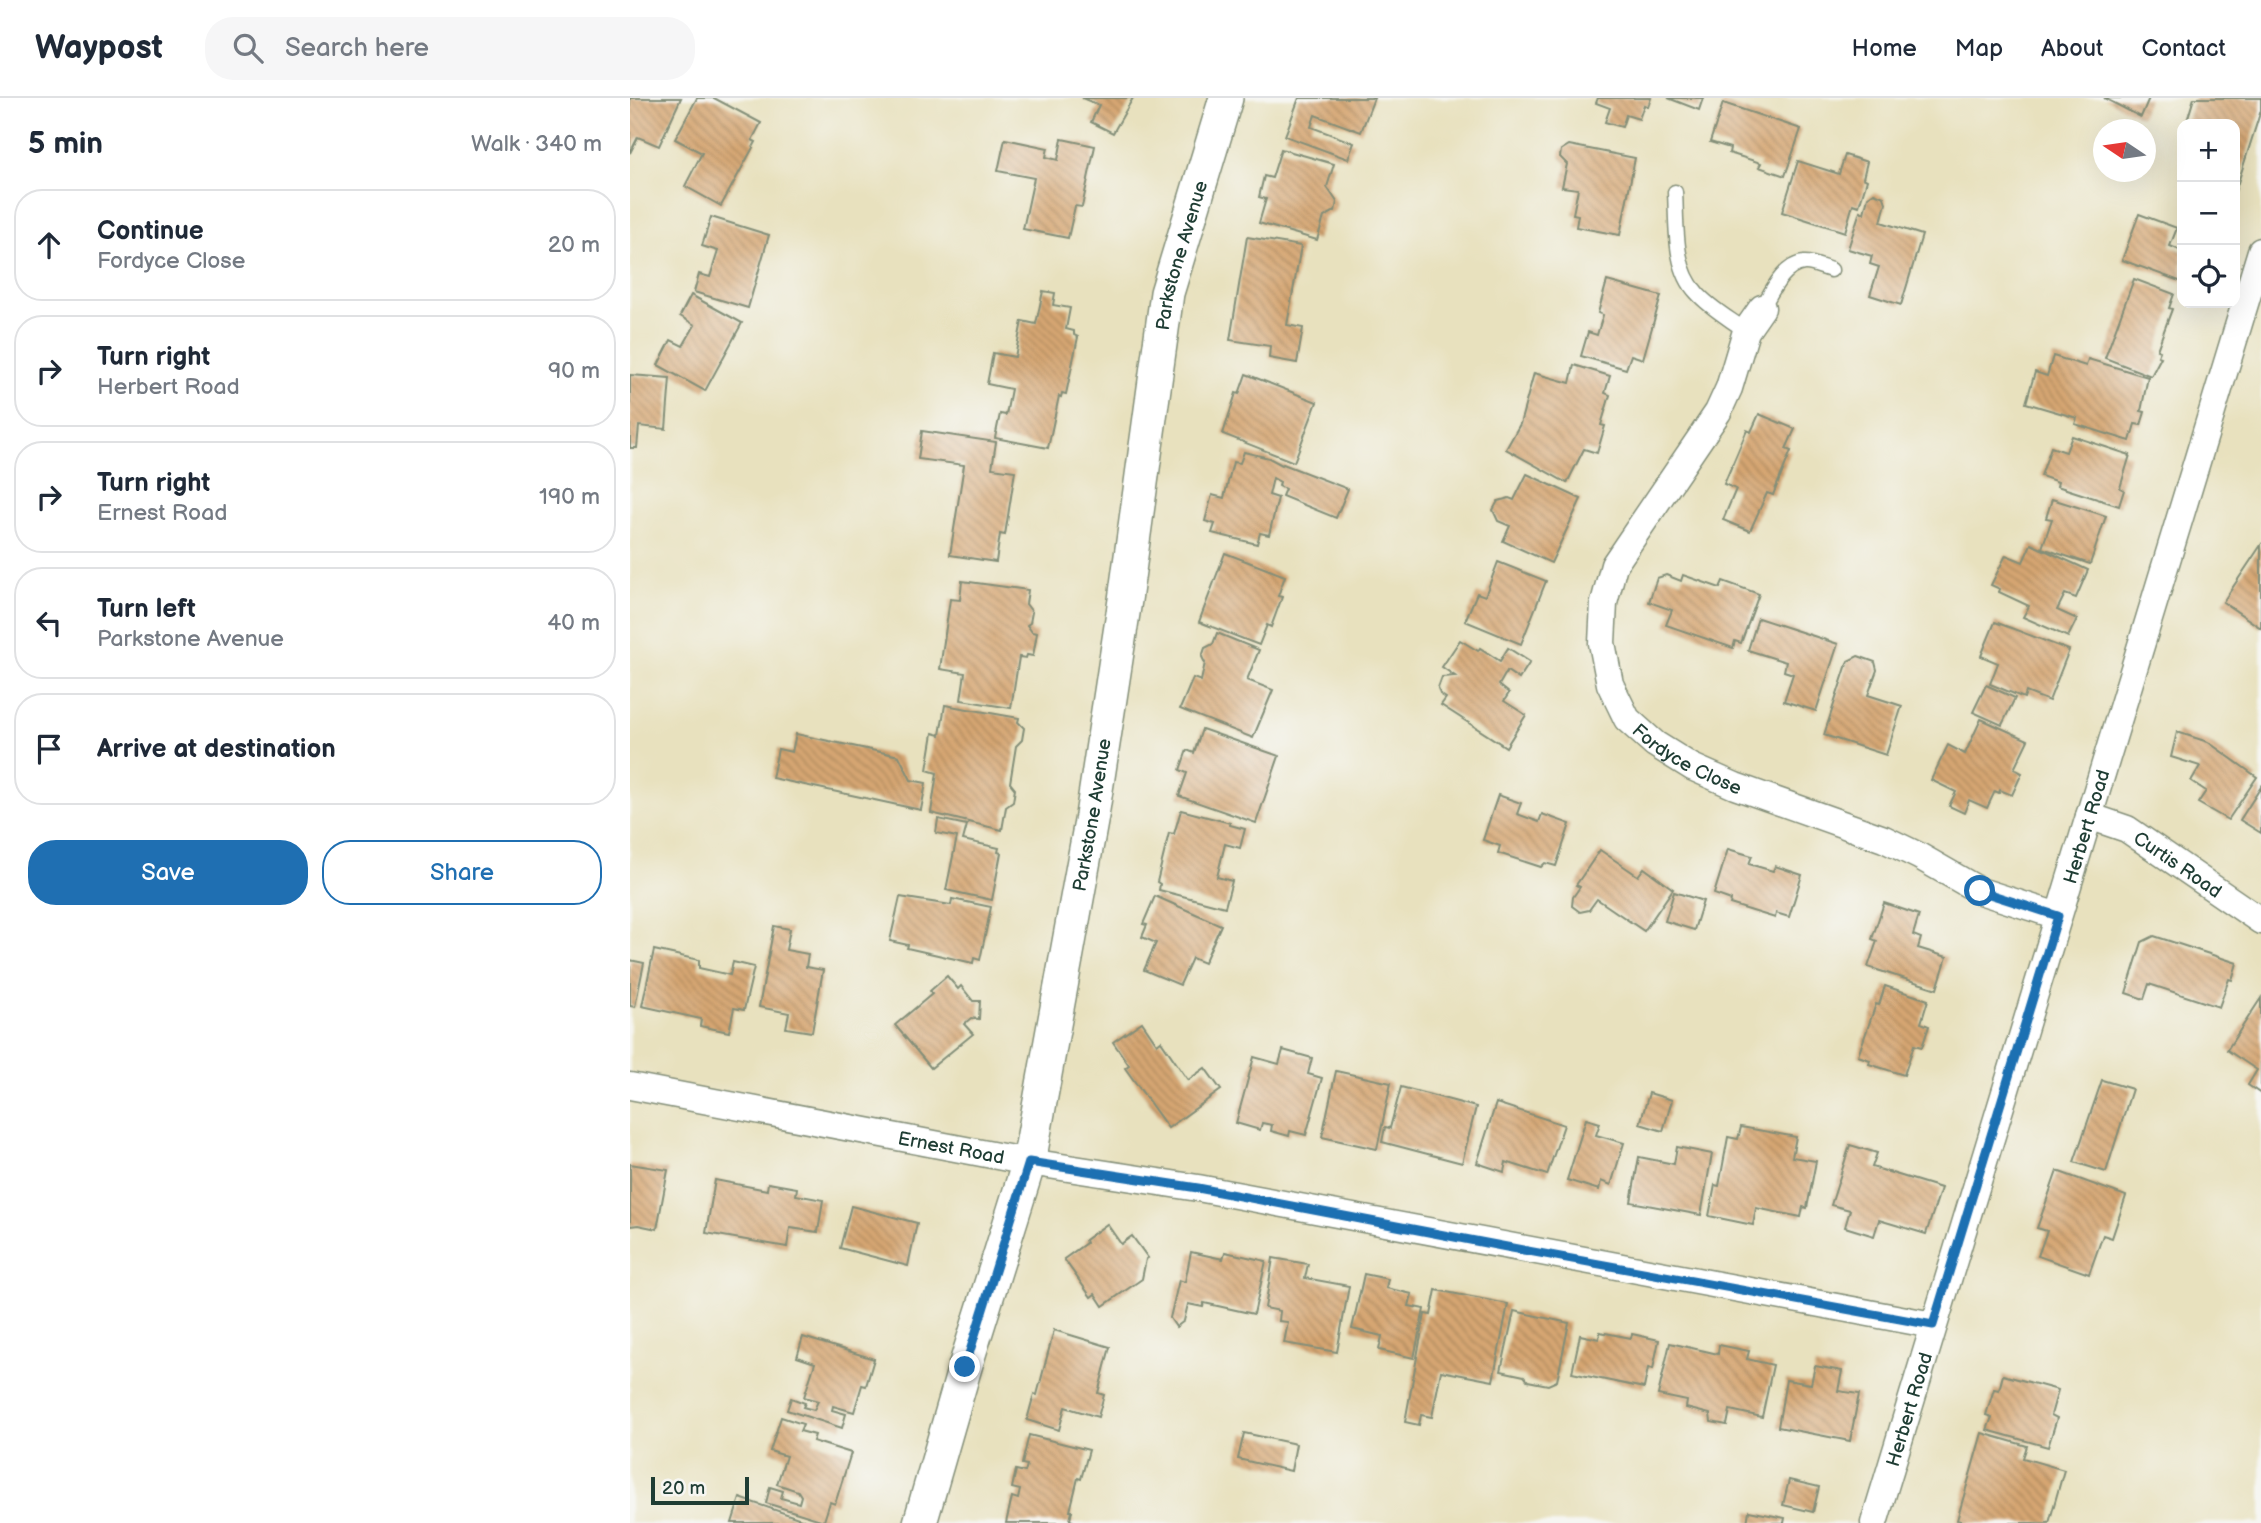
<!DOCTYPE html>
<html lang="en">
<head>
<meta charset="utf-8">
<style>
  :root { --surface:#fff; --page:#f6f6f7; --text:#1f2937; --muted:#747a83; --line:#e0e1e3; --accent:#1f6fb2 }
  body { margin:0; font-family:"Balsamiq Sans",sans-serif; background:var(--page); color:var(--text) }
  .controls { position:absolute; right:21px; top:21px; display:grid; overflow:hidden; border-radius:14px; box-shadow:0 7px 28px #0002 }
  .controls button { width:63px; height:63px; display:grid; place-items:center; padding:0; border:0; border-bottom:2px solid var(--line); background:var(--surface); color:var(--text); font:35px sans-serif }
  .compass { position:absolute; left:1463px; top:21px; width:63px; height:63px; border-radius:50%; background:var(--surface); box-shadow:0 7px 28px #0002; rotate:283deg }
  .scale { position:absolute; left:21px; bottom:18px; width:98px; box-sizing:border-box; padding-left:7px; border:4px solid #1f3d34; border-top:0; font-size:19px; line-height:24px; white-space:nowrap; color:#1f3d34; -webkit-text-stroke:5px #f6f6f2; paint-order:stroke }
  .stop { position:absolute; width:21px; height:21px; margin:-16px; border:5px solid #1f6fb2; border-radius:50%; background:#fff }
  .stop.end { background:#1f6fb2; border-color:#fff; box-shadow:0 2px 7px #0008 }
  .list { margin:0; padding:0; list-style:none }
  h2 { display:flex; justify-content:space-between; align-items:center; height:91px; margin:0; padding:0 28px; font-size:30px }
  h2 small { font-size:23px; font-weight:400; color:var(--muted) }
  .list li { display:grid; grid-template-columns:46px 1fr auto; gap:21px; align-items:center; box-sizing:border-box; height:112px; margin:0 14px 14px; padding:0 14px; border:2px solid var(--line); border-radius:28px }
  .list b { display:block; font-size:26px; white-space:nowrap }
  .list p { margin:0; font-size:23px; white-space:nowrap; color:var(--muted) }
  .list em { font-size:23px; font-style:normal; color:var(--muted) }
  .actions { display:flex; gap:14px; padding:21px 28px }
  .actions a { flex:1; padding:16px 0; border:2px solid var(--accent); border-radius:28px; text-align:center; font-size:24px; color:var(--accent) }
  .actions .main { background:var(--accent); color:#fff }
  .icon { flex:none; width:38px; height:38px; fill:none; stroke:currentColor; stroke-width:2; stroke-linecap:round; stroke-linejoin:round }
  .map { position:relative; flex:none; width:1631px; height:1425px; overflow:hidden }
  header { display:flex; align-items:center; gap:42px; box-sizing:border-box; height:98px; padding:0 35px; background:var(--surface); border-bottom:2px solid var(--line) }
  header strong { font-size:33px }
  nav { display:flex; gap:38px; margin-inline-start:auto; font-size:24px }
  .search { width:490px; height:63px; background:var(--page); display:flex; align-items:center; gap:18px; box-sizing:border-box; padding:0 24px; border-radius:28px; color:var(--muted); font-size:26px }
  main { display:flex }
  aside { flex:1; background:var(--surface) }
  .map>svg:first-child { display:block }
  .building { fill:url(#building-back-hatch) }
  .lines { fill:none; stroke-linecap:round; stroke-linejoin:round }
  .service-casing { stroke:#848f79; stroke-width:17 }
  .minor-casing { stroke:#848f79; stroke-width:29 }
  .tertiary-casing { stroke:#848f79; stroke-width:36 }
  .service { stroke:#fff; stroke-width:14 }
  .minor { stroke:#fff; stroke-width:26 }
  .tertiary { stroke:#fff; stroke-width:33 }
  .route { stroke:#1f6fb2; stroke-width:9 }
  .labels { text-anchor:middle; stroke-width:7; stroke-linejoin:round; paint-order:stroke }
  .street-label { font-size:19px; fill:#1f3d34; stroke:#f6f6f2 }
</style>
</head>
<body>
<header>
<strong>Waypost</strong>
<div class="search"><svg class="icon" aria-label="search" viewBox="0 0 24 24"><circle cx="10" cy="10" r="6"/><path d="M15 15l6 6"/></svg>Search here</div>
<nav><a>Home</a><a>Map</a><a>About</a><a>Contact</a></nav>
</header>
<main>
<aside>
<h2>5 min<small>Walk · 340 m</small></h2>
<ul class="list">
<li><svg class="icon" aria-label="ahead" viewBox="0 0 24 24"><path d="M12 20V5M6 11l6-6 6 6"/></svg><div><b>Continue</b><p>Fordyce Close</p></div><em>20 m</em></li>
<li><svg class="icon" aria-label="right" viewBox="0 0 24 24"><path d="M7 20v-9h11M14 6l5 5-5 5"/></svg><div><b>Turn right</b><p>Herbert Road</p></div><em>90 m</em></li>
<li><svg class="icon" aria-label="right" viewBox="0 0 24 24"><path d="M7 20v-9h11M14 6l5 5-5 5"/></svg><div><b>Turn right</b><p>Ernest Road</p></div><em>190 m</em></li>
<li><svg class="icon" aria-label="left" viewBox="0 0 24 24"><path d="M17 20v-9H6M10 6l-5 5 5 5"/></svg><div><b>Turn left</b><p>Parkstone Avenue</p></div><em>40 m</em></li>
<li><svg class="icon" aria-label="arrive" viewBox="0 0 24 24"><path d="M6 21V4h12l-3 4 3 4H6"/></svg><div><b>Arrive at destination</b></div></li>
</ul>
<div class="actions"><a class="main">Save</a><a>Share</a></div>
</aside>
<div class="map">
<svg width="1631" height="1425" viewBox="0 0 1631 1425">
  <defs>
    <pattern id="building-back-hatch" width="6" height="6" patternUnits="userSpaceOnUse" patternTransform="scale(1.75)"><rect width="6" height="6" fill="#d6a672"/><path d="M-1 5l2 2M0 0l6 6M5-1l2 2" fill="none" stroke="#ad885e"/></pattern>
  </defs>
  <rect width="100%" height="100%" fill="#f6f6f2"/>
  <filter id="ink" filterUnits="userSpaceOnUse"><feTurbulence type="fractalNoise" baseFrequency=".0143" numOctaves="2"/><feDisplacementMap in="SourceGraphic" scale="14" xChannelSelector="R" yChannelSelector="G"/><feConvolveMatrix kernelMatrix="1 2 1 2 8 2 1 2 1" color-interpolation-filters="sRGB"/></filter>
  <filter id="wash" filterUnits="userSpaceOnUse"><feTurbulence type="fractalNoise" baseFrequency=".00686" numOctaves="4" result="noise"/><feDisplacementMap in="SourceGraphic" scale="28" xChannelSelector="R" yChannelSelector="G"/><feGaussianBlur stdDeviation="1.57" result="paint"/><feColorMatrix in="noise" values="0 0 0 0 0 0 0 0 0 0 0 0 0 0 0 0 0 1.4 0 .05"/><feComposite in="paint" operator="in"/></filter>
  <g filter="url(#wash)">
    <rect width="100%" height="100%" fill="#e8e1be"/>
    <g id="blocks">
      <g class="building">
        <polygon points="0,0 51,0 29,48 8,39 0,55"/>
        <polygon points="67,0 84,0 131,25 122,42 126,44 91,108 55,88 72,55 45,41"/>
        <polygon points="452,0 503,0 483,35 461,24 469,7"/>
        <polygon points="669,0 744,0 731,34 685,17 681,29 724,45 718,61 655,38"/>
        <polygon points="968,0 1021,0 1018,9 1014,7 1009,21 996,17 992,29 975,24 980,10 966,5"/>
        <polygon points="1038,0 1073,0 1069,12"/>
        <polygon points="1474,0 1519,0 1511,19"/>
        <polygon points="1564,0 1631,0 1631,12 1605,94 1605,26 1556,26"/>
        <polygon points="1093,5 1171,31 1155,78 1129,69 1131,65 1099,55 1100,50 1080,44"/>
        <polygon points="375,41 418,50 416,59 428,62 432,41 465,48 452,109 445,108 438,140 393,131 404,80 368,73"/>
        <polygon points="939,47 1005,60 990,137 946,129 948,117 943,116 948,91 932,89 937,66 930,59 931,52"/>
        <polygon points="651,51 704,66 697,89 707,104 705,113 694,119 687,142 629,125 636,101 629,99 634,78 642,80"/>
        <polygon points="1215,57 1237,64 1233,80 1237,82 1229,108 1223,106 1215,134 1152,114 1168,63 1209,76"/>
        <polygon points="1244,95 1254,99 1256,105 1251,124 1292,137 1271,207 1240,197 1249,169 1240,166 1242,158 1218,151 1230,113 1234,115 1238,99"/>
        <polygon points="1509,116 1547,130 1540,148 1552,153 1552,184 1492,162"/>
        <polygon points="81,119 139,137 118,210 64,194 69,176 80,179 88,153 72,148"/>
        <polygon points="617,139 671,148 657,227 673,230 667,265 639,260 640,248 600,242"/>
        <polygon points="1504,181 1544,196 1539,210 1542,211 1527,252 1530,253 1528,258 1531,259 1521,278 1475,260"/>
        <polygon points="977,183 1031,198 1013,261 1001,257 996,271 951,258 958,234 967,237 973,217 968,215"/>
        <polygon points="413,193 425,195 423,207 440,210 436,231 444,233 444,237 448,239 436,296 432,295 431,299 429,298 418,350 365,340 370,316 376,317 381,291 357,286 363,255 385,259 392,223 406,226"/>
        <polygon points="61,197 112,225 75,293 28,267 41,242 53,248 65,227 50,218"/>
        <polygon points="1423,258 1456,268 1458,261 1518,279 1511,313 1515,314 1511,327 1505,326 1500,343 1445,326 1447,320 1396,305 1405,274 1417,278"/>
        <polygon points="944,267 980,278 975,295 980,297 971,327 975,328 967,355 954,351 937,385 876,351 890,326 904,275 940,285"/>
        <polygon points="616,276 687,304 664,364 593,336 606,295 609,296"/>
        <polygon points="0,277 40,280 36,331 9,328 7,350 0,350"/>
        <polygon points="1129,316 1165,331 1156,351 1161,353 1143,397 1137,395 1120,433 1093,422 1106,391 1094,386 1117,332 1121,334"/>
        <polygon points="292,333 366,344 362,370 385,373 375,437 370,436 366,464 320,457 334,367 288,361"/>
        <polygon points="1442,338 1500,357 1490,390 1494,392 1489,408 1427,388 1428,384 1411,378 1421,349 1436,354"/>
        <polygon points="614,354 639,360 652,367 653,366 718,391 706,420 652,398 655,391 649,388 650,384 643,380 639,397 648,400 639,437 630,435 627,446 582,435 585,426 575,423 582,397 594,400 603,364 610,365"/>
        <polygon points="897,376 951,401 921,465 873,443 880,428 868,423 863,412 868,403 879,400 884,402"/>
        <polygon points="1422,401 1476,418 1460,466 1412,450 1422,421 1416,420"/>
        <polygon points="1401,446 1458,472 1446,500 1435,496 1427,512 1447,521 1438,539 1393,519 1399,508 1369,494 1370,491 1361,487 1376,457 1393,464"/>
        <polygon points="1631,447 1631,530 1593,504"/>
        <polygon points="595,455 655,478 648,498 652,499 641,529 637,527 629,547 569,524"/>
        <polygon points="868,464 916,483 891,546 835,523 847,495 855,498"/>
        <polygon points="1036,477 1051,483 1053,477 1090,490 1093,483 1129,496 1111,545 1105,543 1103,550 1036,527 1042,512 1019,504 1027,480"/>
        <polygon points="332,483 398,492 396,506 402,514 400,525 397,527 402,534 407,535 403,558 397,557 396,560 389,559 381,610 331,602 335,575 310,571 320,501 330,502"/>
        <polygon points="1128,520 1208,546 1186,613 1154,603 1163,576 1154,573 1156,564 1118,552"/>
        <polygon points="1365,524 1439,552 1419,603 1396,594 1394,600 1360,586 1368,565 1351,558"/>
        <polygon points="587,535 629,552 617,582 643,592 623,640 550,611 563,580 571,583 575,565 572,559 575,550 583,546"/>
        <polygon points="830,542 848,553 850,550 870,563 878,550 900,564 889,581 877,573 869,587 879,595 874,603 896,617 876,649 811,607 816,600 810,596 808,590 812,579 825,578 812,569"/>
        <polygon points="1228,558 1245,564 1247,572 1238,597 1272,608 1256,657 1194,637 1218,563"/>
        <polygon points="1356,587 1385,600 1372,627 1343,614"/>
        <polygon points="315,607 389,620 388,624 394,630 392,642 386,648 380,685 385,691 383,704 376,709 372,732 301,715 307,675 297,672 303,635 310,637"/>
        <polygon points="1351,621 1398,642 1384,671 1392,675 1382,697 1370,692 1369,695 1365,693 1357,710 1339,702 1334,715 1319,708 1326,694 1301,682 1318,647 1335,656"/>
        <polygon points="572,631 649,658 626,725 549,698 557,675 550,672 557,652 564,655"/>
        <polygon points="1547,634 1578,644 1627,679 1598,722 1568,705 1576,693 1561,683 1570,668 1541,659"/>
        <polygon points="166,636 269,658 281,682 296,685 291,712 142,680 148,651 162,654"/>
        <polygon points="1631,689 1631,735 1610,722"/>
        <polygon points="868,697 891,705 887,716 909,724 912,716 940,726 926,768 915,765 911,769 868,755 870,748 853,742"/>
        <polygon points="551,712 600,725 600,727 615,731 610,750 595,746 587,779 602,783 595,809 529,792 530,786 527,784 539,735 544,736"/>
        <polygon points="308,721 337,727 333,742 369,750 368,754 371,755 362,802 316,792 327,739 306,735"/>
        <polygon points="1098,751 1122,758 1119,766 1143,773 1145,768 1172,777 1159,819 1146,815 1145,820 1100,806 1101,802 1084,796"/>
        <polygon points="970,752 1008,778 1014,770 1043,791 1014,833 967,801 959,812 950,814 942,808 943,799 950,789 946,787"/>
        <polygon points="1044,794 1073,803 1064,832 1035,823"/>
        <polygon points="525,798 591,827 574,865 562,860 550,887 514,872 526,845 512,839 517,827 513,826"/>
        <polygon points="270,799 321,807 322,801 361,809 350,862 344,860 343,865 277,850 278,847 260,843"/>
        <polygon points="1254,805 1289,817 1283,837 1291,840 1288,850 1317,859 1307,891 1238,869 1247,843 1242,841"/>
        <polygon points="144,828 160,831 156,852 178,856 176,869 193,872 182,934 156,930 159,915 129,909"/>
        <polygon points="1524,838 1607,865 1602,882 1599,881 1589,909 1519,886 1514,901 1496,895 1512,844"/>
        <polygon points="24,852 69,862 69,870 100,877 103,864 124,869 114,912 104,910 99,934 70,928 71,921 12,908"/>
        <polygon points="0,862 14,865 5,909 0,908"/>
        <polygon points="317,878 328,891 331,888 343,903 350,903 349,921 341,920 334,926 343,936 301,970 265,927 302,896 300,893"/>
        <polygon points="1255,888 1298,902 1291,925 1299,928 1292,949 1284,947 1274,977 1239,966 1240,962 1228,958 1246,906 1249,907"/>
        <polygon points="1631,900 1631,996 1618,987 1627,972 1597,952"/>
        <polygon points="512,924 527,946 531,943 558,982 575,970 591,992 538,1030 495,970 499,967 483,944"/>
        <polygon points="653,952 682,960 678,976 692,980 676,1037 660,1033 659,1038 641,1033 642,1027 632,1025 630,1032 606,1025 624,959 649,966"/>
        <polygon points="706,973 761,985 747,1051 692,1039"/>
        <polygon points="1472,982 1502,991 1476,1074 1444,1064"/>
        <polygon points="771,989 846,1009 832,1065 752,1044 755,1029 760,1030"/>
        <polygon points="1019,995 1042,1002 1033,1033 1010,1026"/>
        <polygon points="866,1005 934,1027 917,1077 876,1064 874,1074 847,1065"/>
        <polygon points="956,1021 970,1025 966,1037 994,1045 981,1087 971,1083 969,1092 937,1082"/>
        <polygon points="1111,1029 1166,1039 1162,1059 1186,1063 1177,1110 1173,1109 1171,1119 1126,1110 1123,1127 1079,1118 1085,1087 1089,1088 1098,1039 1108,1041"/>
        <polygon points="1220,1047 1247,1055 1242,1069 1311,1090 1296,1136 1249,1122 1244,1138 1215,1129 1220,1112 1201,1107"/>
        <polygon points="1047,1049 1082,1056 1071,1117 1001,1104 1009,1059 1044,1066"/>
        <polygon points="0,1066 38,1072 27,1131 8,1127 0,1128"/>
        <polygon points="1427,1073 1496,1098 1482,1140 1473,1137 1459,1176 1408,1158 1417,1133 1407,1130"/>
        <polygon points="85,1082 137,1092 138,1085 167,1090 166,1097 193,1102 188,1134 160,1130 157,1149 76,1135"/>
        <polygon points="221,1108 287,1125 278,1168 210,1150"/>
        <polygon points="477,1126 491,1146 502,1138 518,1160 516,1161 512,1181 473,1208 465,1196 461,1199 434,1161 456,1145 455,1142"/>
        <polygon points="561,1154 593,1161 595,1154 636,1163 624,1216 574,1205 573,1209 558,1206 554,1223 546,1229 540,1220 549,1182 555,1184"/>
        <polygon points="643,1160 678,1166 675,1180 719,1188 707,1254 654,1245 658,1224 649,1223 650,1213 635,1210"/>
        <polygon points="734,1176 758,1181 756,1190 782,1196 779,1208 794,1211 784,1260 749,1252 752,1238 722,1231"/>
        <polygon points="806,1192 878,1206 863,1283 811,1273 802,1319 791,1317 789,1327 775,1324 795,1216 801,1217"/>
        <polygon points="884,1213 939,1225 927,1283 918,1287 898,1283 894,1278 871,1273"/>
        <polygon points="424,1232 480,1249 468,1295 474,1297 468,1319 435,1309 429,1332 397,1322 404,1296 407,1297"/>
        <polygon points="970,1234 1001,1240 1002,1236 1029,1242 1023,1271 1018,1270 1014,1290 942,1275 950,1237 969,1241"/>
        <polygon points="173,1239 244,1261 236,1288 232,1287 224,1314 203,1308 202,1312 216,1316 212,1330 157,1312 161,1300 175,1305 173,1309 184,1312 188,1303 174,1299 185,1265 167,1259"/>
        <polygon points="1040,1245 1088,1256 1089,1247 1119,1253 1117,1261 1143,1267 1132,1319 1100,1312 1097,1327 1081,1324 1080,1316 1056,1310 1057,1303 1028,1297"/>
        <polygon points="1185,1268 1212,1273 1208,1293 1229,1296 1220,1343 1148,1329 1156,1282 1181,1286"/>
        <polygon points="1373,1277 1428,1292 1421,1317 1427,1320 1418,1349 1357,1332 1362,1319 1356,1317 1364,1291 1369,1292"/>
        <polygon points="151,1319 173,1326 170,1333 185,1337 183,1343 221,1355 205,1406 200,1404 194,1423 136,1405 140,1389 153,1393 151,1400 169,1405 171,1398 168,1393 147,1386 156,1358 140,1353"/>
        <polygon points="614,1335 666,1346 661,1373 608,1361"/>
        <polygon points="1352,1335 1397,1348 1393,1360 1434,1372 1419,1425 1337,1425 1327,1422"/>
        <polygon points="399,1337 459,1352 451,1381 448,1380 440,1413 442,1413 440,1422 446,1425 376,1425 382,1399 388,1401 390,1392 382,1390 386,1372 395,1374 397,1367 392,1366"/>
        <polygon points="1159,1382 1189,1389 1183,1414 1153,1407"/>
        <polygon points="110,1400 183,1425 102,1425"/>
        <polygon points="1119,1413 1155,1420 1154,1425 1117,1425"/>
      </g>
    </g>
  </g>
  <g filter="url(#ink)">
    <use href="#blocks" fill-opacity="0" stroke="#848f79" stroke-width="2"/>
    <g class="lines">
      <defs>
        <g id="service">
          <path d="M 1045,94 C 1047,126 1043,170 1067,195 C 1080,210 1100,221 1116,233"/>
          <path d="M 1132,210 C 1141,195 1153,167 1174,165 C 1181,164 1194,170 1201,172"/>
        </g>
        <g id="minor">
          <path id="s1" d="M 1132,210 L 1116,233 L 1099,290 L 1088,314 L 984,467 L 974,505 L 972,545 L 980,586 L 997,621 L 1025,646 L 1062,669 L 1105,688 L 1254,741 L 1289,758 L 1350,793 L 1428,818"/>
          <path id="s2" d="M 1459,718 L 1497,731 L 1631,823"/>
          <path id="s3" d="M 0,988 L 399,1064 L 568,1090 L 1303,1227"/>
          <path id="s4" d="M 1244,1425 L 1631,153"/>
        </g>
        <g id="tertiary">
          <path id="s5" d="M 290,1425 L 335,1269 L 399,1064 L 462,718 L 495,502 L 537,195 L 596,0"/>
        </g>
      </defs>
      <use href="#service" class="service-casing"/>
      <use href="#minor" class="minor-casing"/>
      <use href="#tertiary" class="tertiary-casing"/>
      <use href="#service" class="service"/>
      <use href="#minor" class="minor"/>
      <use href="#tertiary" class="tertiary"/>
    </g>
  </g>
  <g class="lines" filter="url(#ink)">
    <polyline class="route" points="335,1269 399,1064 568,1090 882,1150 1303,1227 1428,818 1350,793"/>
  </g>
  <g class="labels">
    <g class="street-label">
      <text dy="7" stroke="none"><textPath href="#s5" startOffset="1297">Parkstone Avenue</textPath></text>
      <text dy="7" stroke="none"><textPath href="#s1" startOffset="532">Fordyce Close</textPath></text>
      <text dy="7" stroke="none"><textPath href="#s5" startOffset="730">Parkstone Avenue</textPath></text>
      <text dy="7" stroke="none"><textPath href="#s4" startOffset="728">Herbert Road</textPath></text>
      <text dy="7" stroke="none"><textPath href="#s2" startOffset="102">Curtis Road</textPath></text>
      <text dy="7" stroke="none"><textPath href="#s3" startOffset="327">Ernest Road</textPath></text>
      <text dy="7" stroke="none"><textPath href="#s4" startOffset="119">Herbert Road</textPath></text>
    </g>
  </g>
</svg>
<div class="controls">
<button>+</button>
<button>−</button>
<button><svg class="icon" aria-label="locate" viewBox="0 0 24 24"><circle cx="12" cy="12" r="6"/><path d="M12 2v4M12 18v4M2 12h4M18 12h4"/></svg></button>
</div>
<svg class="compass" viewBox="-18 -18 36 36"><path d="M0-13l5 13h-10z" fill="#e53935"/><path d="M0 13l5-13h-10z" fill="#747a83"/></svg>
<div class="scale">20 m</div>
<div class="stop" style="left:1350px;top:793px"></div>
<div class="stop end" style="left:335px;top:1269px"></div>
</div>
</main>
</body>
</html>
